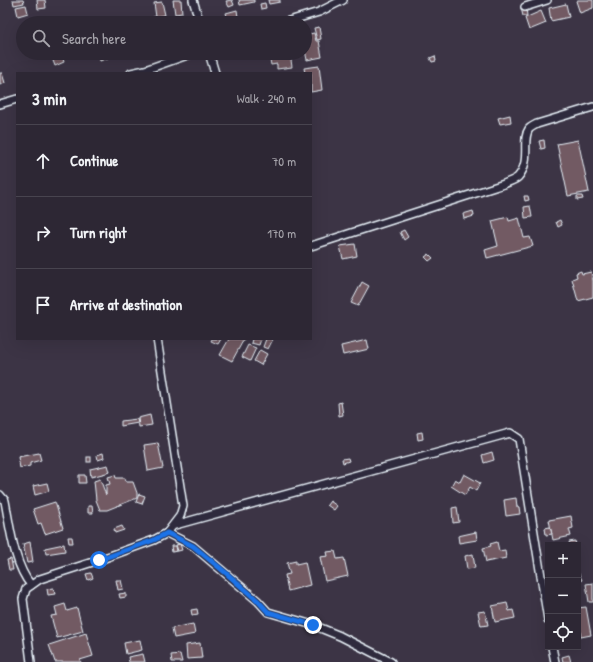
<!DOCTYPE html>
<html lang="en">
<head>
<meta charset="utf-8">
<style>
  :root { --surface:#2d2734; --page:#352f3c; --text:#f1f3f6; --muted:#a7a5ac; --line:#48444f }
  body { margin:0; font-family:"Patrick Hand",sans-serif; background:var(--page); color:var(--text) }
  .controls { position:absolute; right:12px; bottom:12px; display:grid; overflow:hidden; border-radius:0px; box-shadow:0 4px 16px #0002 }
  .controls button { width:36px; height:36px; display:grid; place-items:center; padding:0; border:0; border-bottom:1px solid var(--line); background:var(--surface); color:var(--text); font:20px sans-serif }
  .stop { position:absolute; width:12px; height:12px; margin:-9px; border:3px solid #1a73e8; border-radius:50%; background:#fff }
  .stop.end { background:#1a73e8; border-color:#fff; box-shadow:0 1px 4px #0008 }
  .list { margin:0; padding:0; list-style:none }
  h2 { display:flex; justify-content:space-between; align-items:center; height:52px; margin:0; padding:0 16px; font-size:17px }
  h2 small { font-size:13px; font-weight:400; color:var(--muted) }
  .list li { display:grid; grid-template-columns:26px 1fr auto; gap:12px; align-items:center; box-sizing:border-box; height:72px; padding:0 16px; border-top:1px solid var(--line) }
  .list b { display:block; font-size:15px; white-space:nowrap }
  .list em { font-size:13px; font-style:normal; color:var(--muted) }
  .icon { flex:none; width:22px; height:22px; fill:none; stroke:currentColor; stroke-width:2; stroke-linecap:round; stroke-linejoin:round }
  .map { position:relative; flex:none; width:593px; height:662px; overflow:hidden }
  .search { position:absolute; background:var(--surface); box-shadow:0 4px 16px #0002; left:16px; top:16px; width:296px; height:44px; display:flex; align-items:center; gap:10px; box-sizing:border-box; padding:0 14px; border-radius:22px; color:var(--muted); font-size:15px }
  .panel { position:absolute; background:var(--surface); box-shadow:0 4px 16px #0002; left:16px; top:72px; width:296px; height:268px; border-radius:0px }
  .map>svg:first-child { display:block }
  .building { fill:#725a64; stroke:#e8f1f8 }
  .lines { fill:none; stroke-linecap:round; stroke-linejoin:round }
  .street-casing { stroke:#e8f1f8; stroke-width:10 }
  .street { stroke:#2f2a3d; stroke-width:7 }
  .route { stroke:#1a73e8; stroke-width:5 }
</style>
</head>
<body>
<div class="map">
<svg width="593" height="662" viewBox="0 0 593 662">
  <rect width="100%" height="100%" fill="#3c3445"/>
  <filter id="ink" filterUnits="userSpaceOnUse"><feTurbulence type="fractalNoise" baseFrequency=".025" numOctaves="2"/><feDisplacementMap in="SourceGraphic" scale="8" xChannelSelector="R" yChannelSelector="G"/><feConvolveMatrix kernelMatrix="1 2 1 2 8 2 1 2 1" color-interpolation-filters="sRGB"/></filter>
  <g filter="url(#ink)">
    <g class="building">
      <polygon points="13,0 23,0 24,3 14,5"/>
      <polygon points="37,0 45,0 46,8 38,9"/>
      <polygon points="173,0 181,0 182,13 175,14"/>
      <polygon points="232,0 234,5 229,7 226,1"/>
      <polygon points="239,0 254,0 254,2 240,5"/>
      <polygon points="268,0 280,0 280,2 269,4"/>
      <polygon points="578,0 593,0 593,8 580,13 576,1"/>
      <polygon points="162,2 165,15 156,17 154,3"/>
      <polygon points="265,3 266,8 261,9 260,4"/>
      <polygon points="566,4 569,17 551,21 549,8"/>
      <polygon points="26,5 28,13 18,16 16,7"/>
      <polygon points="526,7 527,16 523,16 521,8"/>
      <polygon points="237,10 238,17 228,19 226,13"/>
      <polygon points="541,11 546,23 529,30 525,18"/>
      <polygon points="164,15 165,23 154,23 153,17"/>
      <polygon points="319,27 321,39 317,40 314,28"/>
      <polygon points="314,33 316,41 319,41 322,57 307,60 305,50 305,35"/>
      <polygon points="57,53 61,53 64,62 55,66 51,55"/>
      <polygon points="107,53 108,58 100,61 99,56"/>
      <polygon points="275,53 290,53 292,67 277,69 277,64 271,65 269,54"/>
      <polygon points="435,56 436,61 432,62 430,58"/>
      <polygon points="319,66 322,90 311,92 311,73 305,73 304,68"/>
      <polygon points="0,73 2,73 5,83 0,85"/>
      <polygon points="510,115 511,122 500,124 498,118"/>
      <polygon points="544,140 545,148 541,149 539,141"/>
      <polygon points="578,140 589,192 568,196 557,144"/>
      <polygon points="524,196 528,196 529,200 525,201"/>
      <polygon points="577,196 582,196 583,199 577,200"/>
      <polygon points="530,206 532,217 525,218 524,207"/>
      <polygon points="473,211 474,216 464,219 463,214"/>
      <polygon points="508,217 509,221 519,218 524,238 530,237 533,246 487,258 485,250 498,246 492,221"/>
      <polygon points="560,220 562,225 558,227 556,222"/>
      <polygon points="404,230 408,237 404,240 400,232"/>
      <polygon points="355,244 357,256 343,259 340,246"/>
      <polygon points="429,254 433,258 429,261 425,257"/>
      <polygon points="581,271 582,274 591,272 593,281 593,297 578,301 572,279 577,277 576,273"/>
      <polygon points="362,282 369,286 358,306 351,303"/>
      <polygon points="212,339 221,339 218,344 211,341"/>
      <polygon points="229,339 244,339 232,361 220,355"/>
      <polygon points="252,339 261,339 259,345 251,343"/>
      <polygon points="266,339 273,339 268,349 263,347"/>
      <polygon points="367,340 369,349 343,355 341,346"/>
      <polygon points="248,345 256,348 250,361 242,357"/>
      <polygon points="260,350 267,354 261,365 254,361"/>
      <polygon points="341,402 343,415 339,416 338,403"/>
      <polygon points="150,415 152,425 139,427 138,418"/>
      <polygon points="137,419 138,423 121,426 121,421"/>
      <polygon points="422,432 423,439 418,440 417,433"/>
      <polygon points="158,443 163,468 148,471 144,445"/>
      <polygon points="492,452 494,460 484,463 482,455"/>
      <polygon points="39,453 41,460 30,463 30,466 20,468 18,457"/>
      <polygon points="103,453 104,458 98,460 97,455"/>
      <rect x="87" y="457" width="4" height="5"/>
      <polygon points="348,458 349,461 343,463 342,459"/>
      <polygon points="108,465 110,472 91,477 90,469"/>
      <polygon points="464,474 480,483 476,491 470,487 465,495 451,486 455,479 460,482"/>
      <polygon points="79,475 85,475 86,483 79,483"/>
      <polygon points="115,475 116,478 125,478 126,482 133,482 137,493 137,498 107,510 100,510 96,500 94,481 100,479 106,495 106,485 110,484 108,477"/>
      <polygon points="47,483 49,491 35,495 33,486"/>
      <polygon points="139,494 145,496 142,504 136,502"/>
      <polygon points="516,498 517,507 519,507 520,514 506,516 504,500"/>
      <polygon points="330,501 337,506 334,510 327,505"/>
      <polygon points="55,502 63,528 45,534 41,523 38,524 33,509"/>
      <polygon points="88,506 92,506 93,513 88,513"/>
      <polygon points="457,507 459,522 453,523 452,508"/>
      <polygon points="571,516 573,528 569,529 571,536 553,540 549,520"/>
      <polygon points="122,526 124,530 115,533 114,529"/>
      <polygon points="550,527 552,534 546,535 545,528"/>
      <polygon points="476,532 477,540 459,543 458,536"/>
      <polygon points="68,537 72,537 73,543 69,543"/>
      <polygon points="575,541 576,545 570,545 569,542"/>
      <polygon points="30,542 33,562 27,563 23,544"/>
      <polygon points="497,542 499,551 505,550 506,558 486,562 483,548 491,546 490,544"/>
      <polygon points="64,544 65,551 46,554 45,548"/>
      <polygon points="180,544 182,550 178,551 176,545"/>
      <polygon points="171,546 176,546 177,551 172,552"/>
      <polygon points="335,551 337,559 344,558 348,576 325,581 320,557 328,556 327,552"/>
      <polygon points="473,554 475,568 467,569 465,556"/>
      <polygon points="11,559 13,570 9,570 7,560"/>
      <polygon points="296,561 296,564 305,562 310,585 288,591 285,575 290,574 287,563"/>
      <polygon points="578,572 582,580 578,582"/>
      <polygon points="91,573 93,578 88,580 86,574"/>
      <polygon points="116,580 121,580 123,589 118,590"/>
      <polygon points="593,583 593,602 589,602 586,584"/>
      <polygon points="53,588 55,594 48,595 47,589"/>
      <polygon points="126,593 126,597 120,598 119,594"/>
      <polygon points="507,603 509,611 513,610 515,618 495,622 492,606"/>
      <polygon points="65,604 67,611 77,608 83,631 57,638 51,616 57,615 55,607"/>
      <polygon points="586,607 591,635 581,637 580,630 578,630 578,608"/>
      <polygon points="197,609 198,614 192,615 191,610"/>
      <polygon points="485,611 488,625 481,626 478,612"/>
      <polygon points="193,624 195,634 174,638 172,628"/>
      <polygon points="86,633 93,656 80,660 81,662 55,662 49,645"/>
      <polygon points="140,640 142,650 126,654 124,643"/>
      <polygon points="200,643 202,658 187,659 186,645"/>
      <polygon points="143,654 145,662 129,662 128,657"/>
      <polygon points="180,654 182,662 172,662 171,655"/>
      <polygon points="569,655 571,662 563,662 562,657"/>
    </g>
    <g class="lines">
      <defs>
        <g id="street">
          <polyline points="193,0 200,23"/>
          <polyline points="525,7 547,0"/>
          <polyline points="282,23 319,12 343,0"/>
          <polyline points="209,53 215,73"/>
          <polyline points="131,73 145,70 193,53"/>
          <polyline points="0,104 17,99"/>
          <path d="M 311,246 L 504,184 C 508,182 515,180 518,177 C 532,161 521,140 529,129 C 531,127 535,125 537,124 L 593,107"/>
          <path d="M 0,495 L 5,501 C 10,527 14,565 31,585"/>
          <polyline points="175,525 510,433 519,439 548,620"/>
          <polyline points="167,533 193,546 258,601 268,612 313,625 340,636 391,662"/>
          <polyline points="552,647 555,662"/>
          <polyline points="31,662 23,599 26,589 40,579 99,560 154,540 167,533 180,516 183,506 157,339"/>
        </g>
      </defs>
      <use href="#street" class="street-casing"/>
      <use href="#street" class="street"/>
    </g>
  </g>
  <g class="lines" filter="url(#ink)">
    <polyline class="route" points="99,560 154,540 167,533 193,546 226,573 258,601 268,612 313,625"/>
  </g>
</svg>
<div class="controls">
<button>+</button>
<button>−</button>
<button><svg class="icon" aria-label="locate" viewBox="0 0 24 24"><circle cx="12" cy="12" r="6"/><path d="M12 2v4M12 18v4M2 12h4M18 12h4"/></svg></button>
</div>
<div class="stop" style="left:99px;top:560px"></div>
<div class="stop end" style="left:313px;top:625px"></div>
<div class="search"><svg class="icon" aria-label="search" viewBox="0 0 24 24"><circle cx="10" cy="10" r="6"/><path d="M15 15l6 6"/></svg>Search here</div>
<section class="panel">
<h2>3 min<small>Walk · 240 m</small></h2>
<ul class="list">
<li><svg class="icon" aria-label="ahead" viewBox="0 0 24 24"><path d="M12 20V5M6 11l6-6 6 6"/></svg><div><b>Continue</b></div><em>70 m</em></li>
<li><svg class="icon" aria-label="right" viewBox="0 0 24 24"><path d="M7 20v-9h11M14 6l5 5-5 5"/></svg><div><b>Turn right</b></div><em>170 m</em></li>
<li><svg class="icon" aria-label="arrive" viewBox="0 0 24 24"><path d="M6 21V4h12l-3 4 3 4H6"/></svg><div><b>Arrive at destination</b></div></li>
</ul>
</section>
</div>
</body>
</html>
